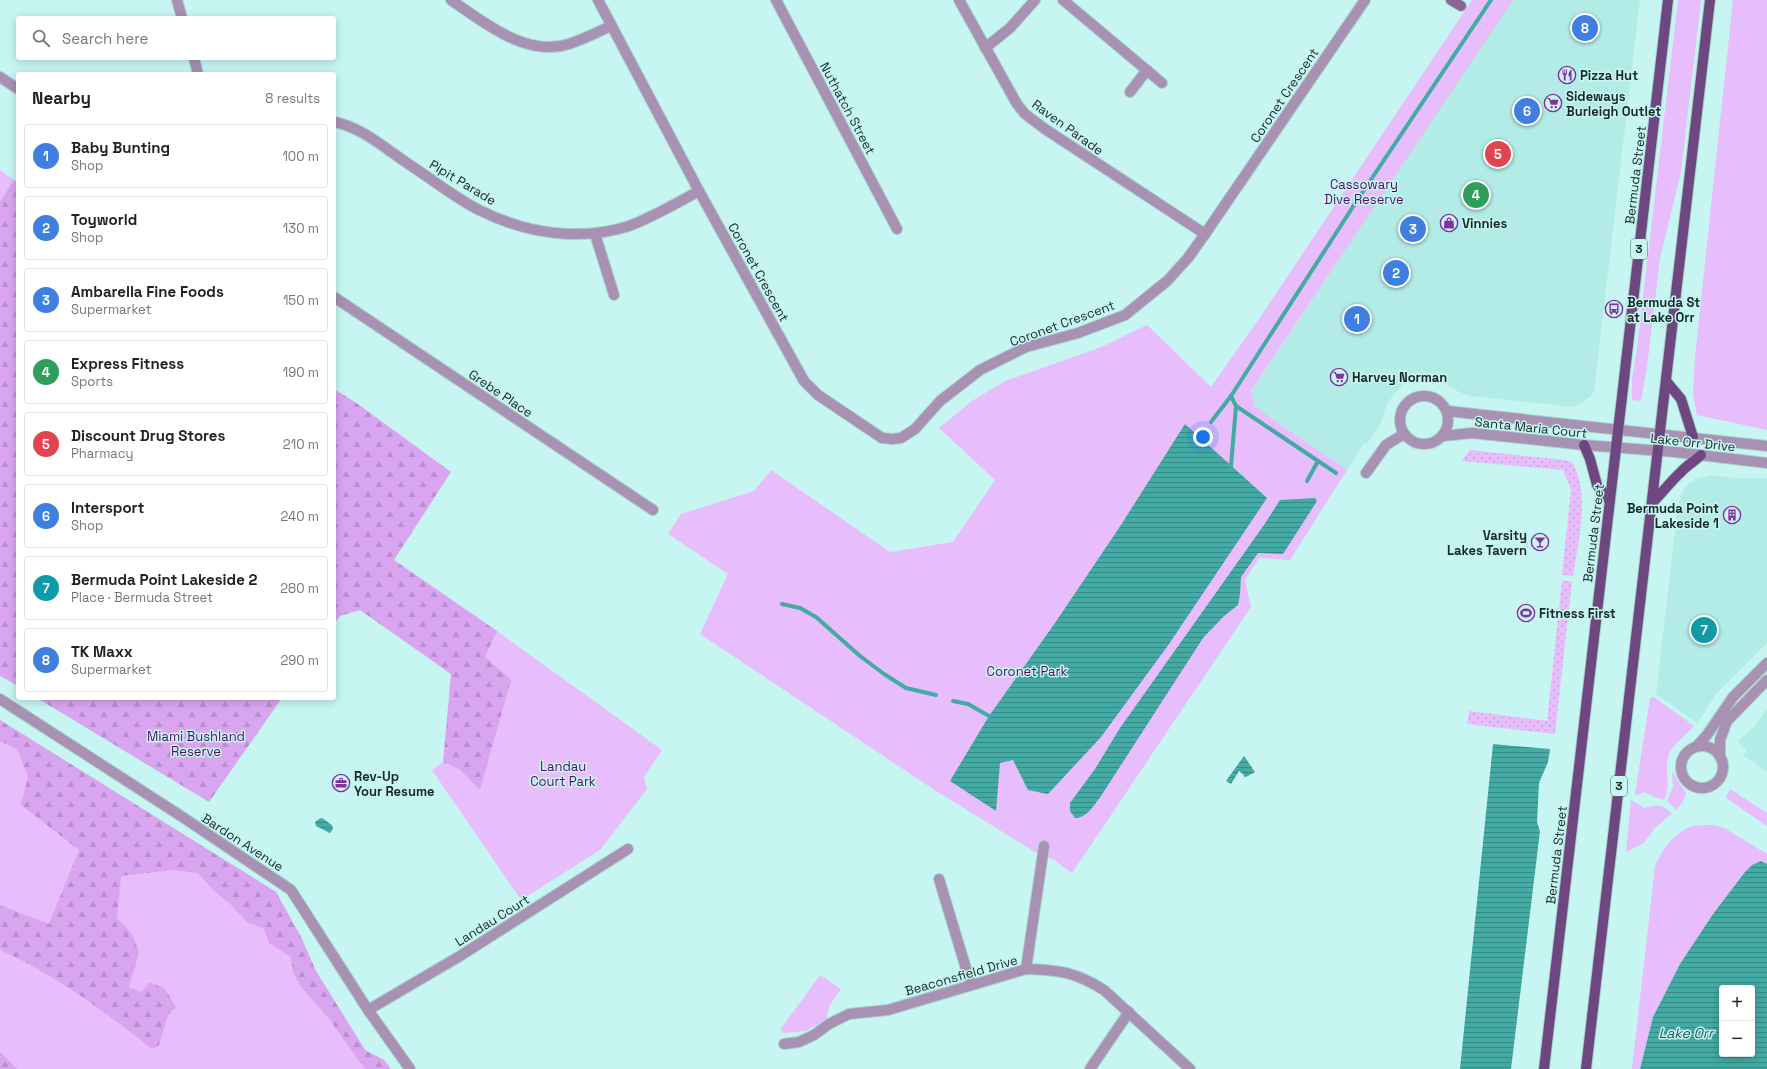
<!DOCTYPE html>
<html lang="en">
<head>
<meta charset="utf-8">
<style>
  :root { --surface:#fff; --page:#f2f2f2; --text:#222; --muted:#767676; --line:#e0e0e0; --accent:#0f766e }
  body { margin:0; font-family:"Space Grotesk",sans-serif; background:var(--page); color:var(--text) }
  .controls { position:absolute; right:12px; bottom:12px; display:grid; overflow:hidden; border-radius:4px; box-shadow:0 2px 10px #0003 }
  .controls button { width:36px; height:36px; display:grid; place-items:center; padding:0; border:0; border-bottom:1px solid var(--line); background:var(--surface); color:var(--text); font:20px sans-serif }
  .you { position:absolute; left:1203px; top:437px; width:14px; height:14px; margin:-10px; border:3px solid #fff; border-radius:50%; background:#1a73e8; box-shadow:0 0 0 6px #1a73e833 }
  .badge { display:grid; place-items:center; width:26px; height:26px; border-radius:50%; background:var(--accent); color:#fff; font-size:13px; font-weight:700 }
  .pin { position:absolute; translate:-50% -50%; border:2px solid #fff; box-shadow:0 1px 4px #0006 }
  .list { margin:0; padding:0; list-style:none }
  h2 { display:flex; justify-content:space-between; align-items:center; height:52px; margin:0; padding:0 16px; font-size:17px }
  h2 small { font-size:13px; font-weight:400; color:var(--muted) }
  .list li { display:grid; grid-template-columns:26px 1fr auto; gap:12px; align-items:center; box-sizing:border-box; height:64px; margin:0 8px 8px; padding:0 8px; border:1px solid var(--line); border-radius:4px }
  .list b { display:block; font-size:15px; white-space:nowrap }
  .list p { margin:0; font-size:13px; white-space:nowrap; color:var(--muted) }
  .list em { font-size:13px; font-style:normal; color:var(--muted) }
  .icon { flex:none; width:22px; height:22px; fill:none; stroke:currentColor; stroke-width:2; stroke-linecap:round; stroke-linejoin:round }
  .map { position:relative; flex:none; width:1767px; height:1069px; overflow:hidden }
  .search { position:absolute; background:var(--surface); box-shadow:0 2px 10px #0003; left:16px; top:16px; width:320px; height:44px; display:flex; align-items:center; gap:10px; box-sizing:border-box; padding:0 14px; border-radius:4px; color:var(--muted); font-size:15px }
  .panel { position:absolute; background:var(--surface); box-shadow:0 2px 10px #0003; left:16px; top:72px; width:320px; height:628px; border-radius:4px }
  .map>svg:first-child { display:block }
  .built { fill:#b3ece7 }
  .green { fill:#e8bdfb }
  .forest { fill:url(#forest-firs) }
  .garden { fill:url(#garden-dots) }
  .water { fill:url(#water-rules); fill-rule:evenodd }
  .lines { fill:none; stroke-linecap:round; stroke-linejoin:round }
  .stream { stroke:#43aaa4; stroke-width:4 }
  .street-casing { stroke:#a7d1cd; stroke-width:12 }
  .secondary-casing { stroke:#a7d1cd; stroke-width:12 }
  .primary-casing { stroke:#a7d1cd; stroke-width:12 }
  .street { stroke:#a891b2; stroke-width:10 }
  .secondary { stroke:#876695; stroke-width:10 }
  .primary { stroke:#6f4780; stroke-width:10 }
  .labels { text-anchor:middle; stroke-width:3; stroke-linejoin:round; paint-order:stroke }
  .shield { fill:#c7f6f2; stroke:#4b6664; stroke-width:1 }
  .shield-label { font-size:12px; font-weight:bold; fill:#162827 }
  .poi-label { font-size:13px; font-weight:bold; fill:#162827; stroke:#c7f6f2; text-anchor:start }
  .street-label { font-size:13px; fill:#162827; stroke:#c7f6f2 }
  .park-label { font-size:13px; fill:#520e69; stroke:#c7f6f2 }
  .water-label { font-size:14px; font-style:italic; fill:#1f5855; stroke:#c7f6f2 }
</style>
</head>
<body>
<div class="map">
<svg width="1767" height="1069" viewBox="0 0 1767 1069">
  <defs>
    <pattern id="forest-firs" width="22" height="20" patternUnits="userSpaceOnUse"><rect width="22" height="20" fill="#daa5f0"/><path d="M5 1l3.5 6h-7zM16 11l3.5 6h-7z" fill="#ba8ece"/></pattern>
    <pattern id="garden-dots" width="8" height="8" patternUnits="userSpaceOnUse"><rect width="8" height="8" fill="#e8bdfb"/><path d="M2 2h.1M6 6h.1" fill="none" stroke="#c6a2d7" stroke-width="1.8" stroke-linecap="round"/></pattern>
    <pattern id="water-rules" width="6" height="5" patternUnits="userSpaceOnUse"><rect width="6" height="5" fill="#43aaa4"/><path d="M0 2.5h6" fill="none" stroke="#378a86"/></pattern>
  </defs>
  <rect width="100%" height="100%" fill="#c7f6f2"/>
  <g class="built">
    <polygon points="1513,0 1640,0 1594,392 1590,397 1574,407 1470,396 1459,392 1432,376 1406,377 1404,383 1392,397 1387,404 1381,423 1367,444 1364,443 1347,470 1254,406 1251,391"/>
    <polygon points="1712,475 1733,478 1767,478 1767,643 1716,694 1697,723 1656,694 1678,505 1683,490 1689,483 1698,478"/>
    <polygon points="1767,709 1767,772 1743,755 1747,751 1738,741 1754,727"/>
  </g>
  <g class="green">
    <polygon points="1472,0 1513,0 1251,391 1254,406 1347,470 1290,560 1259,558 1245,580 1251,607 1072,873 1054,860 1035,852 936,791 700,634 728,574 668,534 681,514 754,491 771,470 890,552 953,542 995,480 939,428 972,401 1005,381 1099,348 1147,325 1211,387 1259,319"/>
    <polygon points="1678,0 1701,0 1681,172 1660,258 1647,367 1641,401 1632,400 1632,379 1637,348"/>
    <polygon points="1733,0 1767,0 1767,430 1697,415 1693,394 1695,356"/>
    <polygon points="0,170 14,180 0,201"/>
    <polygon points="497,631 662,750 644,777 647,789 600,850 521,900 432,770 443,762 460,770 480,789 485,657"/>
    <path d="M 1654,697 L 1694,726 C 1686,735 1674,743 1669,754 C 1663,770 1672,783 1664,800 L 1654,797 L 1645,792 L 1637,795 L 1635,794 L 1650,698 Z"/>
    <polygon points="0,720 276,892 301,937 316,971 365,1050 384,1060 391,1069 0,1069"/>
    <polygon points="1672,771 1686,793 1684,800 1677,810 1667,801 1673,787"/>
    <polygon points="1730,789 1767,813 1767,826 1726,798"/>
    <path d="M 1631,800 L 1644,808 C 1658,804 1662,804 1672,814 L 1665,819 L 1654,829 L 1644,843 L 1626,852 Z"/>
    <path d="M 1715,825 L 1726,829 L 1767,854 L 1767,864 L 1761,861 L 1752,865 L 1745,872 L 1713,914 L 1680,964 L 1653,1017 L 1640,1069 L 1632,1069 L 1655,866 C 1662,850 1675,831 1693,826 C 1700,825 1708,825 1715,825 Z"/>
    <path d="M 820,975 L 841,989 C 834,1000 827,1005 827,1019 L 806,1031 L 784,1033 L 780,1030 Z"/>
  </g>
  <g class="forest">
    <polygon points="14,180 18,182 18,686 0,676 0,201"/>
    <polygon points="334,389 355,402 451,472 394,560 497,631 485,657 511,680 480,790 460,770 443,762 451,674 360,610 340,616 334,624"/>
    <polygon points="37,698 282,698 209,802"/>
    <path d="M 0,720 L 276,892 L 301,937 L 316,971 L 365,1050 L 384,1060 L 391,1069 L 365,1069 L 327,1016 L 301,987 L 293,973 L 291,957 L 269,943 L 264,929 L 247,922 L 230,904 L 214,891 L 198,873 L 173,870 L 121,876 L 117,918 L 132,934 L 139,952 L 129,987 L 141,992 L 150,982 L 165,989 L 176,1007 L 168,1015 L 159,1045 L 152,1049 C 105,1012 56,975 2,951 L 0,948 L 0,905 L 49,924 L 79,850 L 21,805 L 28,777 L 17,749 L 0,741 Z"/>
    <polygon points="0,1052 17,1069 0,1069"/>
  </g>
  <g class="garden">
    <path d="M 1470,450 L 1565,460 L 1572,462 C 1591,493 1578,542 1573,576 L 1562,575 L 1571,490 L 1563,470 L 1462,461 Z"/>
    <polygon points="1562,581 1572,581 1555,734 1467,724 1469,711 1547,721"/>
  </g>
  <g class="water">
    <polygon points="1185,424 1267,498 1169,644 1101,737 1048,794 1028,790 1013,760 1000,763 996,811 950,781 989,716 1055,623 1121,525"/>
    <path d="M 1315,498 L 1317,501 L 1283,554 L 1258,553 L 1241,577 L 1240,594 L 1238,605 L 1224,616 L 1203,638 L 1101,796 C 1094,805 1087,818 1075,818 L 1070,811 L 1070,803 L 1095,769 L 1120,728 L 1264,525 L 1280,500 Z"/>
    <polygon points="1493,744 1550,749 1548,762 1539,783 1537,822 1540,831 1511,1069 1460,1069"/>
    <polygon points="1244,756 1255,772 1246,777 1243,776 1244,775 1239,771 1231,784 1226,781"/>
    <polygon points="322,818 332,825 333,829 330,833 316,826 315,822 319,819"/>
    <path d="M 1761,861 L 1767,864 L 1767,1069 L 1640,1069 L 1653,1017 L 1680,964 L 1713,914 L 1745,872 L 1752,865 ZM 1722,988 L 1752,988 L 1752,1054 L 1722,1054 Z"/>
  </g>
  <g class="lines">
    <g class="stream">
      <polyline points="1211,422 1231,396"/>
      <polyline points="1200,438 1201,435"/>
      <polyline points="1231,466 1236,406"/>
      <polyline points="1336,473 1236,406 1231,396 1358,199 1491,0"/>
      <polyline points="1307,481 1318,461"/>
      <polyline points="782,604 800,608 816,617 860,656 884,674 906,688 936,695"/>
      <polyline points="953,701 968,704 989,716"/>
    </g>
    <defs>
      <g id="street">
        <polyline points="177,0 182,18"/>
        <path d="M 451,0 C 484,22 526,58 569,44 C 584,39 598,32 611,26"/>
        <polyline points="598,0 699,191 804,381 818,395 882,438 892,439 901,438 915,429 940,401 980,370 1026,347 1078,333 1125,315 1167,281 1188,258 1205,234 1365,0"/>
        <polyline points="776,0 897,229"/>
        <polyline points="959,0 1017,104 1025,114 1045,129 1205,234"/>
        <polyline points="1063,0 1162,83"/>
        <polyline points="985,48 1010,28 1035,0"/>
        <polyline points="194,58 198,74"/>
        <polyline points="0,77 18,89"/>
        <polyline points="1130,92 1147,70"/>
        <path d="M 334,122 C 362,127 387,150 410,165 C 433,180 455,198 479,210 C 525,233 579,242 629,226 C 653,217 677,203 699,191"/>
        <polyline points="595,234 614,295"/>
        <polyline points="334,297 653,510"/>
        <circle cx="1424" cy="420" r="24"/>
        <polyline points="1447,411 1767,446"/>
        <polyline points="1443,436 1472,433 1584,445 1675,452 1767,463"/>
        <polyline points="1366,473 1386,445 1404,434"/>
        <polyline points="0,699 184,818 291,890 368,1010 410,1069"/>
        <circle cx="1702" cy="767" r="21"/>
        <polyline points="1696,747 1707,735 1733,697 1767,663"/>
        <polyline points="1720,757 1720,740 1727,721 1767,680"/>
        <polyline points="939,879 971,985"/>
        <polyline points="1026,969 1044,846"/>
        <polyline points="368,1010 460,956 628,849"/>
        <path d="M 784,1044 L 799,1042 L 814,1035 L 829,1024 L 849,1014 L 888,1010 L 1026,969 C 1060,970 1075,972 1104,990 L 1190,1069"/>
        <polyline points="1090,1069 1129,1012"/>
      </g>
      <polyline id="secondary" points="1451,0 1461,6"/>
      <g id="primary">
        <polyline points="1666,381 1681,399 1693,437"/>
        <polyline points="1584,445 1590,459 1597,485 1610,501"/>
        <path d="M 1652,503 C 1662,493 1671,481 1681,472 C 1687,465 1694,462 1701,455"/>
        <polyline points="1544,1069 1668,0"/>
        <polyline points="1586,1069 1710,0"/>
      </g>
    </defs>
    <use href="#street" class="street-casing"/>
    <use href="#secondary" class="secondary-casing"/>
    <use href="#primary" class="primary-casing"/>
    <use href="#street" class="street"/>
    <use href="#secondary" class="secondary"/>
    <use href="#primary" class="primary"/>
  </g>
  <defs>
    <symbol id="restaurant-ring" viewBox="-11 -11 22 22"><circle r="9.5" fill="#c7f6f2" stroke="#8230a0" stroke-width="1.5"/><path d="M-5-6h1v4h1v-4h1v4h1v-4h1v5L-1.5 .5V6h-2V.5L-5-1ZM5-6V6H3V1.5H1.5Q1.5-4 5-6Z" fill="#8230a0"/></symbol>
    <symbol id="supermarket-ring" viewBox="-11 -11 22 22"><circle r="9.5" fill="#c7f6f2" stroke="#8230a0" stroke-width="1.5"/><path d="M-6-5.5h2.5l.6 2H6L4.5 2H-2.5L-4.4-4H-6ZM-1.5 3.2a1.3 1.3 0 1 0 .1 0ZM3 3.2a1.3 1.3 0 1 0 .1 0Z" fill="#8230a0"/></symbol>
    <symbol id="shop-ring" viewBox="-11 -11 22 22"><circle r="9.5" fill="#c7f6f2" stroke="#8230a0" stroke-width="1.5"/><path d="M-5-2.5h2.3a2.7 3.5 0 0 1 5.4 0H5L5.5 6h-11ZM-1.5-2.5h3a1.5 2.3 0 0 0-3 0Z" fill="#8230a0"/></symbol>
    <symbol id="bus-ring" viewBox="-11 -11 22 22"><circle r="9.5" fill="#c7f6f2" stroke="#8230a0" stroke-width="1.5"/><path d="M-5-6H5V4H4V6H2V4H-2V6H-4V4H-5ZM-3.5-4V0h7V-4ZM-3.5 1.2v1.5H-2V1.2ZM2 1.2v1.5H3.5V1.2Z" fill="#8230a0"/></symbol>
    <symbol id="building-ring" viewBox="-11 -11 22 22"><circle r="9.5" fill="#c7f6f2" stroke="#8230a0" stroke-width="1.5"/><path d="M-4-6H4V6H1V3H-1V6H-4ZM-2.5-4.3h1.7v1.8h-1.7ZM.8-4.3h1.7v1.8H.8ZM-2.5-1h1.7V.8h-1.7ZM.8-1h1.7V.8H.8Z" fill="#8230a0"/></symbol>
    <symbol id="bar-ring" viewBox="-11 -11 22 22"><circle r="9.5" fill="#c7f6f2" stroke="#8230a0" stroke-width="1.5"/><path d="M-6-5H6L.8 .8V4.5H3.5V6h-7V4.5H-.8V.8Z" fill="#8230a0"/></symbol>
    <symbol id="stadium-ring" viewBox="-11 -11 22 22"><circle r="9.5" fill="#c7f6f2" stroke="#8230a0" stroke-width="1.5"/><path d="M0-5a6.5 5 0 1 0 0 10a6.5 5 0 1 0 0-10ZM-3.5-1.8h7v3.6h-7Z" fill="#8230a0"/></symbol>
    <symbol id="office-ring" viewBox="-11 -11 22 22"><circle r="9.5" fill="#c7f6f2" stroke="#8230a0" stroke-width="1.5"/><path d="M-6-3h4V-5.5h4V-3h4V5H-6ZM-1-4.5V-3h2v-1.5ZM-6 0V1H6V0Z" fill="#8230a0"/></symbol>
  </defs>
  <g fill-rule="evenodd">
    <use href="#restaurant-ring" x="1557" y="65" width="20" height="20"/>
    <use href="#supermarket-ring" x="1543" y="93" width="20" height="20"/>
    <use href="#shop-ring" x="1439" y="213" width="20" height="20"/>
    <use href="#bus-ring" x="1604" y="299" width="20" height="20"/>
    <use href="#supermarket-ring" x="1329" y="367" width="20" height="20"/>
    <use href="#building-ring" x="1722" y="505" width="20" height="20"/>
    <use href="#bar-ring" x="1530" y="532" width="20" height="20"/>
    <use href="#stadium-ring" x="1516" y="603" width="20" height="20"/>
    <use href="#office-ring" x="331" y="773" width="20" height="20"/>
  </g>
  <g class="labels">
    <g class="shield">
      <rect x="1631" y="239" width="16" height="20" rx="3"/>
      <rect x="1611" y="776" width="16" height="20" rx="3"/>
    </g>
    <g class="shield-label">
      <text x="1639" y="253">3</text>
      <text x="1619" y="790">3</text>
    </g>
    <g class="poi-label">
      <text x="1580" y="80">Pizza Hut</text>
      <text x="1566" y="101">Sideways<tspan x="1566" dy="15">Burleigh Outlet</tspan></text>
      <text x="1462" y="228">Vinnies</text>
      <text x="1627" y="307">Bermuda St<tspan x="1627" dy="15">at Lake Orr</tspan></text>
      <text x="1352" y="382">Harvey Norman</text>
      <text x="1719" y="513" text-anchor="end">Bermuda Point<tspan x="1719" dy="15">Lakeside 1</tspan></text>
      <text x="1527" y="540" text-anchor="end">Varsity<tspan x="1527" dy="15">Lakes Tavern</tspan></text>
      <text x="1539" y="618">Fitness First</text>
      <text x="354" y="781">Rev-Up<tspan x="354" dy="15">Your Resume</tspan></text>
    </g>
    <g class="street-label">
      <text transform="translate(1284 95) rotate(-56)" y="5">Coronet Crescent</text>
      <text transform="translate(848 108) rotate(62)" y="5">Nuthatch Street</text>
      <text transform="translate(1068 127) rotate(36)" y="5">Raven Parade</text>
      <text transform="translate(1635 175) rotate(-83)" y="5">Bermuda Street</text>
      <text transform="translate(463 182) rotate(31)" y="5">Pipit Parade</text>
      <text transform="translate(759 272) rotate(61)" y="5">Coronet Crescent</text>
      <text transform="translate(1062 323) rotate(-20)" y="5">Coronet Crescent</text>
      <text transform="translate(501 393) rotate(34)" y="5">Grebe Place</text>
      <text transform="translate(1531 427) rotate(6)" y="5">Santa Maria Court</text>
      <text transform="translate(1693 442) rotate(6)" y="5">Lake Orr Drive</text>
      <text transform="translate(1593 533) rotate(-83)" y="5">Bermuda Street</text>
      <text transform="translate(243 842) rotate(33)" y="5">Bardon Avenue</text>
      <text transform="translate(1556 855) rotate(-83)" y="5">Bermuda Street</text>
      <text transform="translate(492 920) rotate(-32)" y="5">Landau Court</text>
      <text transform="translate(961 975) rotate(-16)" y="5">Beaconsfield Drive</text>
    </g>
    <g class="park-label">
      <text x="1364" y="189">Cassowary<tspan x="1364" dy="15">Dive Reserve</tspan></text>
      <text x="1027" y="676">Coronet Park</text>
      <text x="196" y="741">Miami Bushland<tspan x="196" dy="15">Reserve</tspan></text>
      <text x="563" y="771">Landau<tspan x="563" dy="15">Court Park</tspan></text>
    </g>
    <g class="water-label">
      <text x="1686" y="1038">Lake Orr</text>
    </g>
  </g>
</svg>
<div class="controls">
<button>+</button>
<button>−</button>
</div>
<div class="you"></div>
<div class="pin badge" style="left:1357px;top:319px;background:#3f7fe0">1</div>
<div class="pin badge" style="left:1396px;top:273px;background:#3f7fe0">2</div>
<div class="pin badge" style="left:1413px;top:229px;background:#3f7fe0">3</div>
<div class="pin badge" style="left:1476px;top:195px;background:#2e9e5b">4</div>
<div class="pin badge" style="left:1498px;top:154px;background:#e0444e">5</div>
<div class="pin badge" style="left:1527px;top:111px;background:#3f7fe0">6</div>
<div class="pin badge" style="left:1704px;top:630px;background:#0f9aa8">7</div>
<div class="pin badge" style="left:1585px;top:28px;background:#3f7fe0">8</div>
<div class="search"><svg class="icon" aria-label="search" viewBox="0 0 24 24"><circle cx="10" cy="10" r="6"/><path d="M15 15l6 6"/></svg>Search here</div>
<section class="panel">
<h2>Nearby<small>8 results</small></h2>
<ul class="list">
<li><span class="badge" style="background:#3f7fe0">1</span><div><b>Baby Bunting</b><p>Shop</p></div><em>100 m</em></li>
<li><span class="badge" style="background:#3f7fe0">2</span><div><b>Toyworld</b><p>Shop</p></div><em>130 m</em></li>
<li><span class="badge" style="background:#3f7fe0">3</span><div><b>Ambarella Fine Foods</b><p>Supermarket</p></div><em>150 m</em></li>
<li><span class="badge" style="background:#2e9e5b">4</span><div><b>Express Fitness</b><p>Sports</p></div><em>190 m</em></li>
<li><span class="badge" style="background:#e0444e">5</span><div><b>Discount Drug Stores</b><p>Pharmacy</p></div><em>210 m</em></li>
<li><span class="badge" style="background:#3f7fe0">6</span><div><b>Intersport</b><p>Shop</p></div><em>240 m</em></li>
<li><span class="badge" style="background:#0f9aa8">7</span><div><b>Bermuda Point Lakeside 2</b><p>Place · Bermuda Street</p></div><em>280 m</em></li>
<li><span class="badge" style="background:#3f7fe0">8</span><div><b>TK Maxx</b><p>Supermarket</p></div><em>290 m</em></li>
</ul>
</section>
</div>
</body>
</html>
